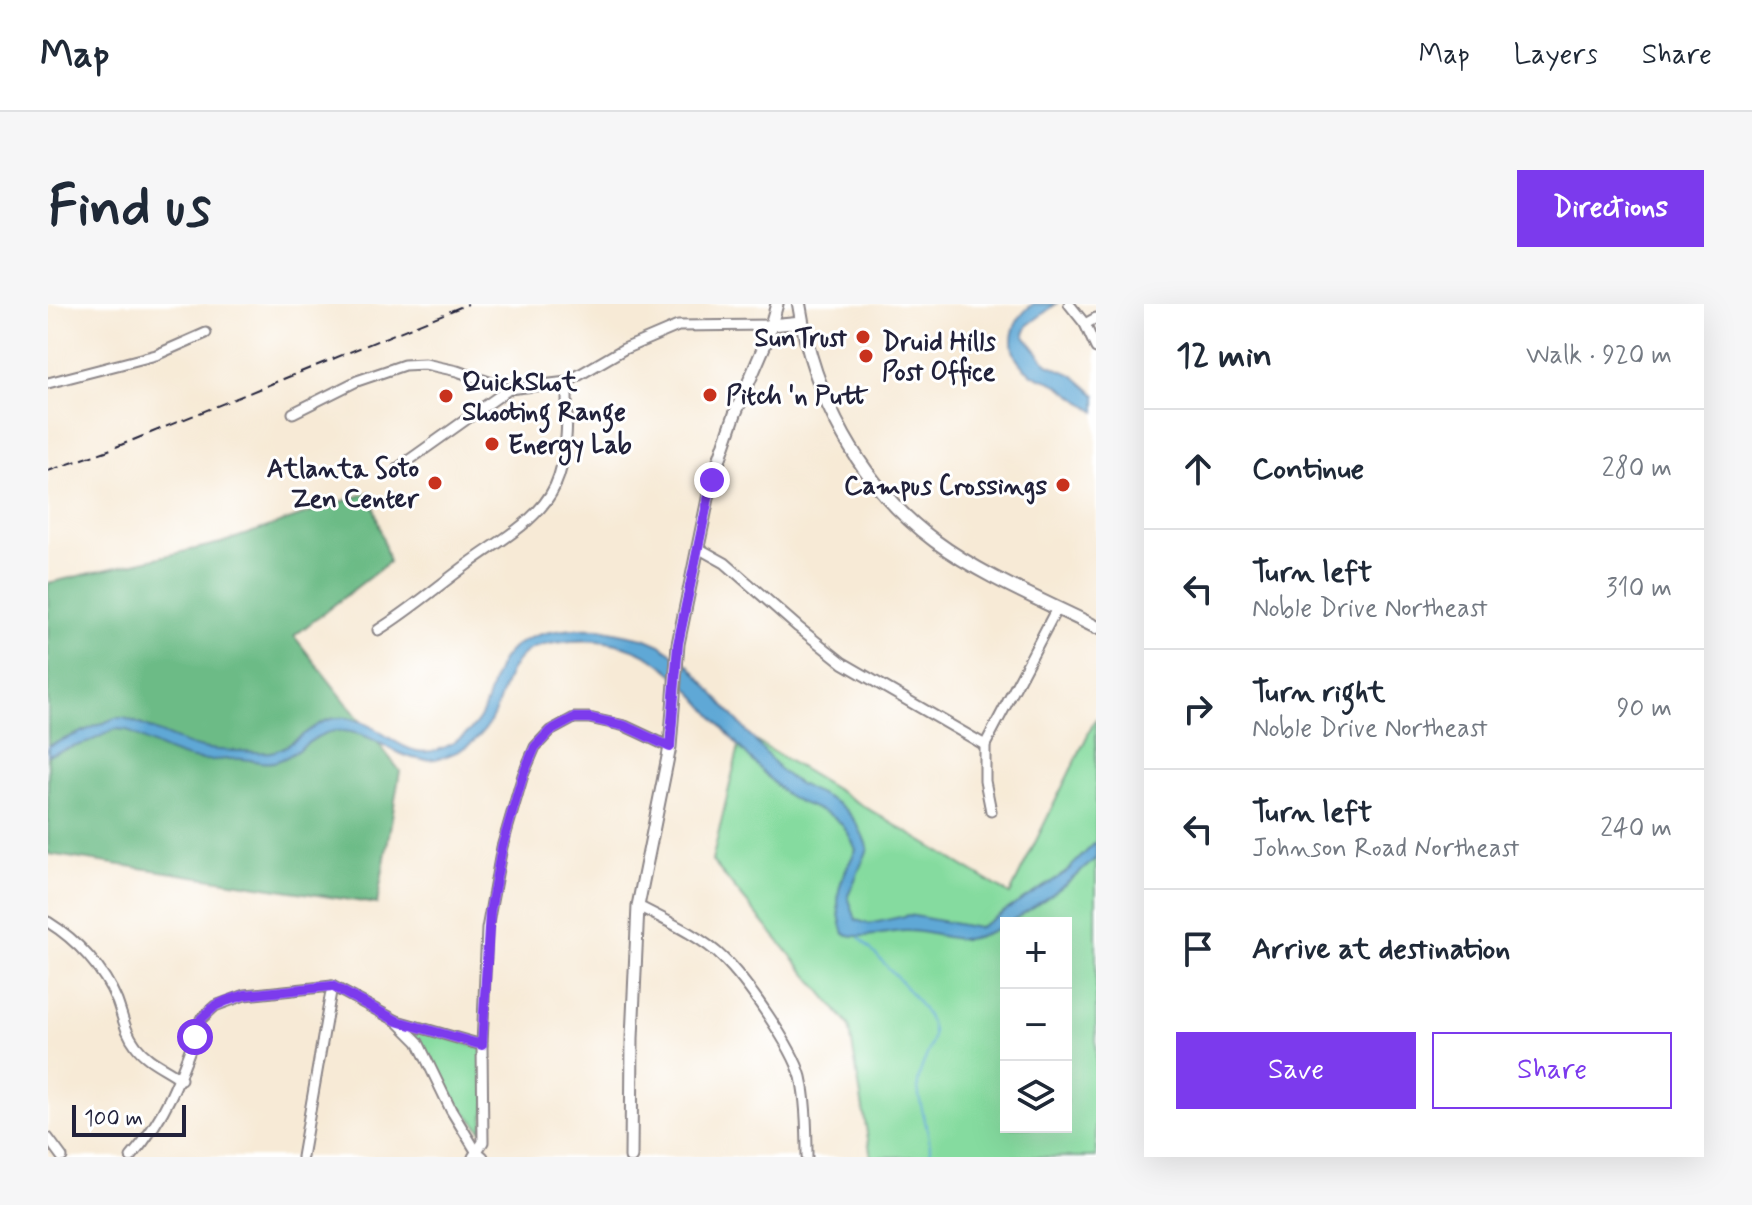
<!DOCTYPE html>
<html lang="en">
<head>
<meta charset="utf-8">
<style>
  :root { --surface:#fff; --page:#f6f6f7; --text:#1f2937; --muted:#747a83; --line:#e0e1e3; --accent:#7c3aed }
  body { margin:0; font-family:Mynerve,sans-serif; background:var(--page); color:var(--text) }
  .controls { position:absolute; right:24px; bottom:24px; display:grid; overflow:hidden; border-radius:0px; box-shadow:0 8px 32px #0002 }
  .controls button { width:72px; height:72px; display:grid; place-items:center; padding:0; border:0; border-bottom:2px solid var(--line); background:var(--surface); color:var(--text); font:40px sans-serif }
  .scale { position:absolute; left:24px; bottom:20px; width:114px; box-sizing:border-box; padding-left:8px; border:4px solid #22223b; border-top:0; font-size:22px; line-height:28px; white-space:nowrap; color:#22223b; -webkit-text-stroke:6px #fff; paint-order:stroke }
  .stop { position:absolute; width:24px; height:24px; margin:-18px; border:6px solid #7c3aed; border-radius:50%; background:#fff }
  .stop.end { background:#7c3aed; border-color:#fff; box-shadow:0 2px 8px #0008 }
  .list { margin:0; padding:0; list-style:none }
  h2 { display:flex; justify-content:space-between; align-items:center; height:104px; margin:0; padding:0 32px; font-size:34px }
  h2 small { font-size:26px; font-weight:400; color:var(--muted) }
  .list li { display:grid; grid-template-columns:52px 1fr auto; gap:24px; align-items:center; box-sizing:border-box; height:120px; padding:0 32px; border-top:2px solid var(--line) }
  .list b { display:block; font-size:30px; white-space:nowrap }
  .list p { margin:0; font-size:26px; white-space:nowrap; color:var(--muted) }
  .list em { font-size:26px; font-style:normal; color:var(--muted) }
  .actions { display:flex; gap:16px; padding:24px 32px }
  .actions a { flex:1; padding:18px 0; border:2px solid var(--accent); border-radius:0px; text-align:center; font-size:28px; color:var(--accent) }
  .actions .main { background:var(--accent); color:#fff }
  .icon { flex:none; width:44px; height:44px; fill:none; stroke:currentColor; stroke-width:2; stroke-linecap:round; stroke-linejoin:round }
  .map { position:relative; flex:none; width:1048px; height:853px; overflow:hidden; border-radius:0px }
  header { display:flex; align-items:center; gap:48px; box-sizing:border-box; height:112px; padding:0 40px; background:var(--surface); border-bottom:2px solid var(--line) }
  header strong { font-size:38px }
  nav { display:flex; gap:44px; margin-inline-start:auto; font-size:28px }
  .intro { display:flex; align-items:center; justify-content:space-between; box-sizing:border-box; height:192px; padding:0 48px }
  h1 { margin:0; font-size:56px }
  .button { padding:20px 36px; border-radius:0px; background:var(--accent); color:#fff; font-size:28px; font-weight:700 }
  main { display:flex; gap:48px; padding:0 48px }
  aside { flex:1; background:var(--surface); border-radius:0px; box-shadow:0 8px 32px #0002 }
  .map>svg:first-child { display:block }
  .green { fill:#85db9f; stroke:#547e6d; stroke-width:2; fill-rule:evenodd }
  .forest { fill:#6cbb86; stroke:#476e60; stroke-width:2 }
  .water { fill:#5fa8d6; stroke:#406588; stroke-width:2 }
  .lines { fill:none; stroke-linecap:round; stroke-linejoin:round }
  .stream { stroke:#5fa8d6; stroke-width:2 }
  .minor-casing { stroke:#8c8688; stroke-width:13 }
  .tertiary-casing { stroke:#8c8688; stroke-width:15 }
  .secondary-casing { stroke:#8c8688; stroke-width:16 }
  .minor { stroke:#fff; stroke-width:9 }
  .tertiary { stroke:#fff; stroke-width:11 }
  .secondary { stroke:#fff; stroke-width:12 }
  .rail { stroke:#22223b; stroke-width:2; stroke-dasharray:12 6; stroke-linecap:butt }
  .route { stroke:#7c3aed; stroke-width:10 }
  .poi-dot { fill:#c8321e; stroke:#fff; stroke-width:3 }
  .labels { text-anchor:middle; stroke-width:6; stroke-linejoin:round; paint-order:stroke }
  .poi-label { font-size:26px; font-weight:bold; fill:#22223b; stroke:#fff; text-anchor:start }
</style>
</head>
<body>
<header>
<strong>Map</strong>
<nav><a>Map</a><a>Layers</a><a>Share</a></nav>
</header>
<div class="intro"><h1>Find us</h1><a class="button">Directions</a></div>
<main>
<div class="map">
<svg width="1048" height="853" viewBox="0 0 1048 853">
  <rect width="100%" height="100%" fill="#fff"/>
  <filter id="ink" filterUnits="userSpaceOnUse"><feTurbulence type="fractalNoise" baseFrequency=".0125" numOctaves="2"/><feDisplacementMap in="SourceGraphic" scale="16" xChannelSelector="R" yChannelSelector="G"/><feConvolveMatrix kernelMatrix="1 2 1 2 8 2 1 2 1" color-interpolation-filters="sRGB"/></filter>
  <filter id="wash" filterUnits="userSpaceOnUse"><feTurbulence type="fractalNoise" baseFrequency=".006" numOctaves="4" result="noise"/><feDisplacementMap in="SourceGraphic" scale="32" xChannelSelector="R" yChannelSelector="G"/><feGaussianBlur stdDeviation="1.8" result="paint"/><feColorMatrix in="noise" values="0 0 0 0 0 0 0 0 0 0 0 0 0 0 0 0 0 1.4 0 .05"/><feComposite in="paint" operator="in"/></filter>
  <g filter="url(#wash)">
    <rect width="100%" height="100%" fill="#f7ead6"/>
    <g class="green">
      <path d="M 1048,414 L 1048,853 L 823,853 L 801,721 L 664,557 L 694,429 L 962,590 ZM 958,619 L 1018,619 L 1018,823 L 958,823 Z"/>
      <polygon points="357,722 437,745 439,792 434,827 412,802"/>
    </g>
    <polygon class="forest" points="322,188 341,258 246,332 352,467 329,600 0,550 0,279 173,239"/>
    <g class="water">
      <path d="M 985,0 L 1008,0 L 980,21 L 976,30 L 978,34 L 999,60 L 1025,71 L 1048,91 L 1048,108 C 1036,100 1024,91 1011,82 C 1004,77 996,76 988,72 C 955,54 958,21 985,0 Z"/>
      <path d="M 552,325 L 596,334 L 612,341 L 641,361 L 733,467 C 770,499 800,485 820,545 L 800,592 L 808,616 L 821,620 L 861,611 L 930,624 L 1017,569 L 1048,538 L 1048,554 C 1022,579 953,631 918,635 C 898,636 878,626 857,627 C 836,628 817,636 796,630 C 784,593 791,578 808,546 C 790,499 768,512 736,489 C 714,468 694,446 674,423 C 631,372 599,332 525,337 C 512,338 490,340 478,348 C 448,370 459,417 419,442 C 358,481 339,425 288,427 C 264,429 251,451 229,457 C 217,461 206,456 194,455 C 178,454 161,458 145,455 C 127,452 95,436 79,426 L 67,425 L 41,438 L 0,451 L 0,442 L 67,414 L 76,414 C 101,422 125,437 150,443 C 163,447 178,446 192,447 C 202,447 213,449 223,448 C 251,442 267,410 299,414 C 340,420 358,467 405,439 C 439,419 436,402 448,369 C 463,326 514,324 552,325 Z"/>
    </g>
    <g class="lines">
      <path class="stream" d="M 812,634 C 829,653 889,709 885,732 C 883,748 870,764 870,780 C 870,805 884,827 882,853"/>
    </g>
  </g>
  <g filter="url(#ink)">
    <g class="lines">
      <defs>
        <g id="minor">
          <polyline points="1021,0 1037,20 1048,44"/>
          <polyline points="1037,20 1048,14"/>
          <polyline points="0,79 108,51 158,29"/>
          <polyline points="245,109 309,77 356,61 377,60 409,67 461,85 519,78 576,45 630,22 722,21"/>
          <polyline points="350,164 461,85"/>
          <polyline points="650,244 677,259 750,323 795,359 937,441"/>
          <path d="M 330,326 C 361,307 390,282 420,260 C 449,238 491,217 507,182 C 521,151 519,111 519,78"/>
          <polyline points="943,507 937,477 937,441 1009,304"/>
          <path d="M 590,602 C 617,616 654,633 675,654 C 697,675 745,743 753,773 C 758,795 759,830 759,853"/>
          <path d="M 0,618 C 29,636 56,665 69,697 C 75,713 77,728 88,742 C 99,757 118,764 133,775"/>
          <polyline points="349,717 434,741"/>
          <polyline points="0,834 14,853"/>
          <path d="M 83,853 C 121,809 134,768 153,715 L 167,702 L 197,691 L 284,682 L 349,717 L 370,738 L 403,806 L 428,847 L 435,853"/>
          <polyline points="254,853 284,682"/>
          <polyline points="425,853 435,838 434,741 439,625 454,543 475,471 487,443 502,427 526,414 541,414 577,422 622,443"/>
        </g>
        <g id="tertiary">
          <polyline points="722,21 754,18"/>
          <polyline points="583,853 584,734 590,602 622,443 630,340 663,180 687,110 718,38 729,0"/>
        </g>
        <path id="secondary" d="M 751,0 C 765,91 811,181 887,237 C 934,272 996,297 1048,323"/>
      </defs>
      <use href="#minor" class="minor-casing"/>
      <use href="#tertiary" class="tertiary-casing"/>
      <use href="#secondary" class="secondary-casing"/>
      <use href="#minor" class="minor"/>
      <use href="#tertiary" class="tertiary"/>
      <use href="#secondary" class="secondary"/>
      <polyline class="rail" points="0,167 58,147 420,0"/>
    </g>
  </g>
  <g class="lines" filter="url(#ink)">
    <polyline class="route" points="147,733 153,715 167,702 178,697 197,691 284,682 349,717 434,741 442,608 454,543 475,471 487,443 502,427 526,414 541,414 577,422 622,443 630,340 664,176"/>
  </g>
  <g class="poi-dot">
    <circle cx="815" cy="33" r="8"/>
    <circle cx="818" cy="52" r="8"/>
    <circle cx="662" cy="91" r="8"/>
    <circle cx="398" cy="92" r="8"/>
    <circle cx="444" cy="140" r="8"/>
    <circle cx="387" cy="179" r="8"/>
    <circle cx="1015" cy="181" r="8"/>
  </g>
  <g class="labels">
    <g class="poi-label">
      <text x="799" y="42" text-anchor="end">SunTrust</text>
      <text x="834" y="46">Druid Hills<tspan x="834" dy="30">Post Office</tspan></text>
      <text x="414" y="86">QuickShot<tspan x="414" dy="30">Shooting Range</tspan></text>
      <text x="678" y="100">Pitch 'n Putt</text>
      <text x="460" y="149">Energy Lab</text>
      <text x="371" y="173" text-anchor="end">Atlanta Soto<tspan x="371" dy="30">Zen Center</tspan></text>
      <text x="999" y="190" text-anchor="end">Campus Crossings</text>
    </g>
  </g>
</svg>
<div class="controls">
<button>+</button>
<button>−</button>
<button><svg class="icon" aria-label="layers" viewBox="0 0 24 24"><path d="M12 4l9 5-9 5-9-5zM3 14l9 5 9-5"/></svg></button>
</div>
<div class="scale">100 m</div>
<div class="stop" style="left:147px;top:733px"></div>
<div class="stop end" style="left:664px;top:176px"></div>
</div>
<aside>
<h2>12 min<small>Walk · 920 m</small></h2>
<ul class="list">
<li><svg class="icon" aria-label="ahead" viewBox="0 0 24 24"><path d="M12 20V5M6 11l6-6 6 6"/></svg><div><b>Continue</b></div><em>280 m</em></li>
<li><svg class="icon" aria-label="left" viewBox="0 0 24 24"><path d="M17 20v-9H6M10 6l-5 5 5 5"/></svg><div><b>Turn left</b><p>Noble Drive Northeast</p></div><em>310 m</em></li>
<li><svg class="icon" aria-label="right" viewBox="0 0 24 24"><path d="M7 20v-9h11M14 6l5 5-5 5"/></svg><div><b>Turn right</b><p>Noble Drive Northeast</p></div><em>90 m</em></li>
<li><svg class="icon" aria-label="left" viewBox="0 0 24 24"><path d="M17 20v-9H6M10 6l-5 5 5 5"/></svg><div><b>Turn left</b><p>Johnson Road Northeast</p></div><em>240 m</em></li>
<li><svg class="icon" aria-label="arrive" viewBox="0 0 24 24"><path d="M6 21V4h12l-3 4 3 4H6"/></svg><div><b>Arrive at destination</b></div></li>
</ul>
<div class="actions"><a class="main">Save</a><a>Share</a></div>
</aside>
</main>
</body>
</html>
